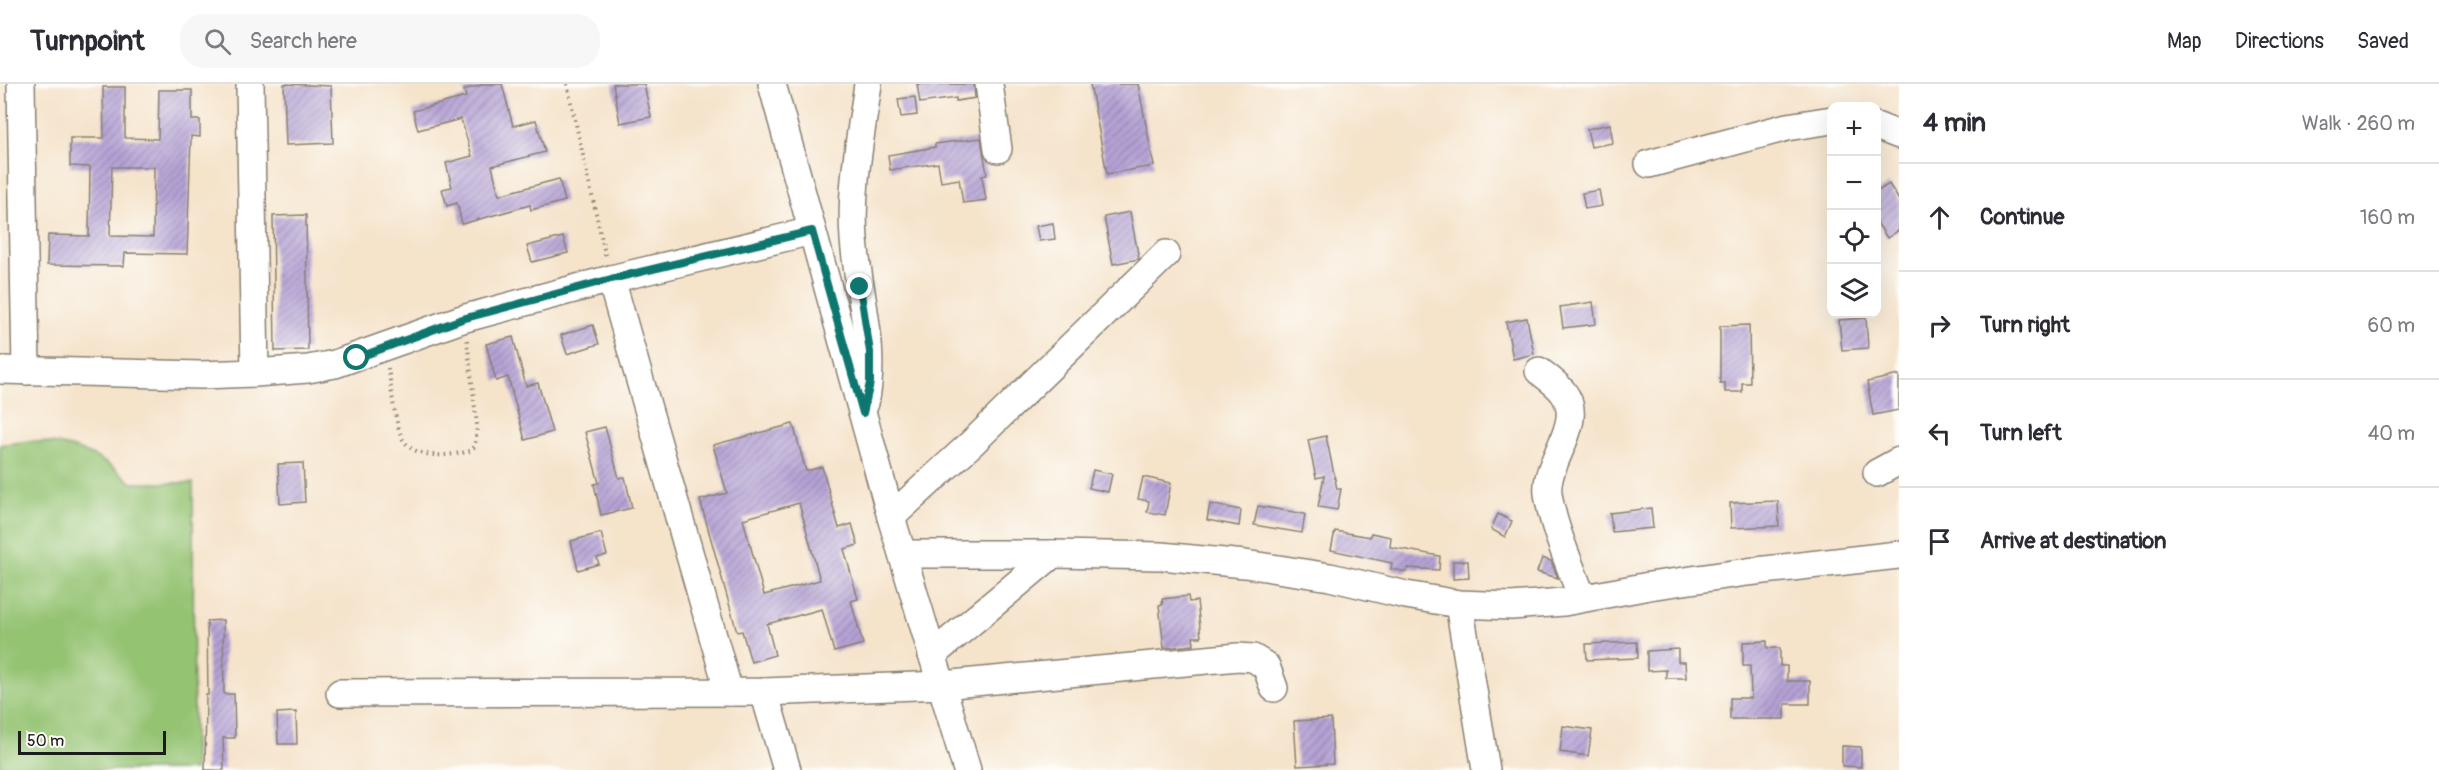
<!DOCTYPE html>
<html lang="en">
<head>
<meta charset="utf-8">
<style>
  :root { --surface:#fff; --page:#f7f7f7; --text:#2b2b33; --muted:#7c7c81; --line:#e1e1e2 }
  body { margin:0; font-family:Pangolin,sans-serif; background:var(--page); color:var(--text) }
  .controls { position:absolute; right:18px; top:18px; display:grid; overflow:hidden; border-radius:12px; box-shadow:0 6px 24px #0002 }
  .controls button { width:54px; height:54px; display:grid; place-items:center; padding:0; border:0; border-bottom:2px solid var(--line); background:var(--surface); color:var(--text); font:30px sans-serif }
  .scale { position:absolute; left:18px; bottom:15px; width:148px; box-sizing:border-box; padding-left:6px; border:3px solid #1c1c1c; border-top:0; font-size:16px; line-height:21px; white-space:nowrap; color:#1c1c1c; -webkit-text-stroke:4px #fdfcf7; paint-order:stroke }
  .stop { position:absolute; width:18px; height:18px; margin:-14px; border:4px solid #0f766e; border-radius:50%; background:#fff }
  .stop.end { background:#0f766e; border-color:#fff; box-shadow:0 2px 6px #0008 }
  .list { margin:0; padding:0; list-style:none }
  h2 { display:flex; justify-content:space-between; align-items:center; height:78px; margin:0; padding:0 24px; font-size:26px }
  h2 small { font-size:20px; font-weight:400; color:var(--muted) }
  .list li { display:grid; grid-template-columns:39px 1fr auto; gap:18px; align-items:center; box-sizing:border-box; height:108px; padding:0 24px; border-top:2px solid var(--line) }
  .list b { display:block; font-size:22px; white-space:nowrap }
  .list em { font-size:20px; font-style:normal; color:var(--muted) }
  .icon { flex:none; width:33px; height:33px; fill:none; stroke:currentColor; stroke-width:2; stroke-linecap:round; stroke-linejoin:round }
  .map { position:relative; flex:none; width:1899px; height:686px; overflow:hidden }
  header { display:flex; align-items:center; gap:36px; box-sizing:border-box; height:84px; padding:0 30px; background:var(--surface); border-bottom:2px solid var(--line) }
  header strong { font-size:28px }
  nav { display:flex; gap:33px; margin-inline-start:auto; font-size:21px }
  .search { width:420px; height:54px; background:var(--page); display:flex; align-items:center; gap:15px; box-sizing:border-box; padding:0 21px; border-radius:24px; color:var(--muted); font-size:22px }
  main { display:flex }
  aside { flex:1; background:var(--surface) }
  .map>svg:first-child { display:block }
  .grass { fill:#94c372; stroke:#587047; stroke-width:1.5 }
  .building { fill:url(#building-hatch); fill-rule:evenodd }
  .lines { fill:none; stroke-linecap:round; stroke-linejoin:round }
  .minor-casing { stroke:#888073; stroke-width:30 }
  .path { stroke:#888073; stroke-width:4; stroke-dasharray:1.5 4.5; stroke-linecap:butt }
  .minor { stroke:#fff; stroke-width:27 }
  .route { stroke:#0f766e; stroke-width:8 }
</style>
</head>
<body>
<header>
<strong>Turnpoint</strong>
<div class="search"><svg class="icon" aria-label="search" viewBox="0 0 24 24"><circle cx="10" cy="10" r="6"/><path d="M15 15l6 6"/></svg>Search here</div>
<nav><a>Map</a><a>Directions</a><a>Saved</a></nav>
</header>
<main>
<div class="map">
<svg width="1899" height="686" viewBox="0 0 1899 686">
  <defs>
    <pattern id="building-hatch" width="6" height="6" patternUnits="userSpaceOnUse" patternTransform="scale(1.5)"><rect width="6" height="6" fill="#b6a3d6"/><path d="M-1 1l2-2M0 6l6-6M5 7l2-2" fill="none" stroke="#9384ad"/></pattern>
  </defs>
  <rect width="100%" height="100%" fill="#fdfcf7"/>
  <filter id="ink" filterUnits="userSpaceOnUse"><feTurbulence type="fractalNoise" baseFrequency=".0167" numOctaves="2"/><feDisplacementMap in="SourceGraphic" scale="12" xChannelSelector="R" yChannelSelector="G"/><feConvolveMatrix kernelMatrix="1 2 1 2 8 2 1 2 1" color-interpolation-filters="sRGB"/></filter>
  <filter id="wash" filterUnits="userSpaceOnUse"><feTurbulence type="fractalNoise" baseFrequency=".008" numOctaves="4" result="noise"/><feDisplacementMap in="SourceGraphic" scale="24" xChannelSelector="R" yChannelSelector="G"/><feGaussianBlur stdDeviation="1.35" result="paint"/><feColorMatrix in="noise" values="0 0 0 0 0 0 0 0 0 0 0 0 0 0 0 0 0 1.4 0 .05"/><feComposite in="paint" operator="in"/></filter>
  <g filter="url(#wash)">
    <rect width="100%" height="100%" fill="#f5e3ca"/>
    <path class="grass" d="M 29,357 C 70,358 102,371 132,399 L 193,399 L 194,686 L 0,686 L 0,361 Z"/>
    <g id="blocks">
      <g class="building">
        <polygon points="284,0 331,2 333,59 286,61"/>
        <polygon points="485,0 502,0 513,42 536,36 545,68 492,82 499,111 559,95 565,117 531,126 530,121 462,140 457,119 447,122 442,105 452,103 446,79 472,72 461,35 418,46 413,27 466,13 464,6"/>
        <polygon points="613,0 644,0 651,33 620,39"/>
        <polygon points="917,0 974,0 975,14 956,17 956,14 920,19"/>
        <polygon points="1090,0 1138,0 1154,82 1107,90"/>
        <path d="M 103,3 L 125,3 L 125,54 L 158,55 L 159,6 L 192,6 L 192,36 L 200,36 L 200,53 L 191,52 L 187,170 L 125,169 L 124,182 L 47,181 L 48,151 L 89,152 L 90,83 L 70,82 L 70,54 L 104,54 ZM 112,83 L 154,83 L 153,153 L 110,152 Z"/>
        <polygon points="915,13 917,31 901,33 898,15"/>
        <polygon points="1610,40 1613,59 1591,63 1587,45"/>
        <polygon points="981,54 987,91 982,92 986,116 963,119 959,95 941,98 938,79 890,86 888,71 935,63 935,60"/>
        <polygon points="1889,100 1899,116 1899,146 1887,154 1876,137 1876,108"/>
        <polygon points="1599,106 1602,122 1585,125 1582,109"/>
        <polygon points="1130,128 1139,175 1113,180 1104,133"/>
        <polygon points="306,131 308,266 275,267 273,132"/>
        <polygon points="1053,139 1055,155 1039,157 1036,142"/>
        <polygon points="563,153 568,169 532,178 527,162"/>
        <polygon points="1593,218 1596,240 1563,244 1560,223"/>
        <polygon points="1527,234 1534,270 1513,275 1506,238"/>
        <polygon points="1866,234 1868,264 1842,266 1839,236"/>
        <polygon points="593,241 599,260 567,270 561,251"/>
        <polygon points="1749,241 1750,299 1742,299 1742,308 1725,308 1725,299 1720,299 1720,242"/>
        <polygon points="513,253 526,302 538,299 552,348 525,356 508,293 496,297 486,260"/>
        <polygon points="1899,291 1899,326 1873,331 1867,298"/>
        <path d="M 793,340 L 806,387 L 822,383 L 839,444 L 852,440 L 858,461 L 844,465 L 858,515 L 851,517 L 863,560 L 834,568 L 822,525 L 767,540 L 775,571 L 751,578 L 742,547 L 737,548 L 700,416 L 727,409 L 713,361 ZM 799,419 L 820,496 L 764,511 L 743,435 Z"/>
        <polygon points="605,343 619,394 625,393 632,424 601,431 594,400 599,399 585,348"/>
        <polygon points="1326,352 1337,405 1341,405 1337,426 1318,423 1324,392 1316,394 1308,356"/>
        <polygon points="303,379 305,418 280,420 278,380"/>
        <polygon points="1093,386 1112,390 1108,408 1089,404"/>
        <polygon points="1143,393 1171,399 1165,431 1147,428 1149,417 1138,415"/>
        <polygon points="1778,417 1779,442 1731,444 1730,419"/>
        <polygon points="1210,420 1241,426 1239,442 1207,436"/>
        <polygon points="1258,422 1305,430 1302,449 1254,441"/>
        <polygon points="1651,424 1653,444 1612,448 1610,429"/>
        <polygon points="1498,430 1512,437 1505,453 1491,445"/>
        <polygon points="1335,447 1370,453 1371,449 1391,453 1390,463 1440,472 1439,486 1408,484 1407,488 1391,485 1392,479 1331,466"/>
        <polygon points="601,449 607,471 597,474 599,480 578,486 571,457"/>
        <polygon points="1542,474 1551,477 1558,494 1537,488"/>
        <polygon points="1453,477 1468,477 1469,494 1453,495"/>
        <polygon points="1188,512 1189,518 1197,517 1201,553 1193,553 1194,561 1164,564 1159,521 1163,520 1162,515"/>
        <polygon points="223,536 224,610 234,610 235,654 223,654 224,686 205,686 206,611 208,611 207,537"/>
        <polygon points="1767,557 1767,564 1780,564 1780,582 1787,582 1787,597 1810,597 1810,620 1785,620 1785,635 1730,635 1730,614 1751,614 1750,582 1743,582 1743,558"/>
        <polygon points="1637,558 1638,574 1587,576 1586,560"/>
        <polygon points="1678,565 1678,578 1685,578 1686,594 1666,594 1666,586 1647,587 1647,567"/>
        <polygon points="296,628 297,660 278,660 277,629"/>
        <polygon points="1331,635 1333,680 1297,682 1294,637"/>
        <polygon points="1563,642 1592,646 1588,672 1560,668"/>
        <polygon points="1842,662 1861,663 1861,683 1842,682"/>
      </g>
    </g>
  </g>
  <g filter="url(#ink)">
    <use href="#blocks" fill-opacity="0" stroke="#888073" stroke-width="1.5"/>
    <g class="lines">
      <defs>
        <g id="minor">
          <polyline points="21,0 26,287"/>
          <polyline points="772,0 891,433 967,686"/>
          <polyline points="989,0 998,65"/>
          <polyline points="1876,42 1899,51"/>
          <polyline points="1649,80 1787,43 1832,36"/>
          <polyline points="611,195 729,608"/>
          <polyline points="0,286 201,291 255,289 250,0"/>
          <path d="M 1539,287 C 1547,293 1557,300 1563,308 C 1587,338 1544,378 1548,409 C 1552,441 1571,483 1582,514"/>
          <polyline points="255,289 308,285 335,280 462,235 611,195 812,147"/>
          <path d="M 865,319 C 877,264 858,210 854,155 C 850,104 861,51 868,0"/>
          <polyline points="1877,389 1899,377"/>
          <polyline points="891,433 972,359 1166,170"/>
          <polyline points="903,470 1053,470 932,571"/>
          <polyline points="1053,470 1161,472 1245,480 1330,493 1406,511 1459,520 1511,522 1564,518 1649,502 1747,488 1898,471"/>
          <polyline points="1459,520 1486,686"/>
          <polyline points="764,608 787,686"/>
          <polyline points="340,609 764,608 942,601 1238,573 1253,574 1266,582 1274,604"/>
        </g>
      </defs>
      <use href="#minor" class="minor-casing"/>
      <g class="path">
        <polyline points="567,0 606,174"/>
        <path d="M 388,284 C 391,300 395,345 404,357 C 417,376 450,372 470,367 L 475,362 L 477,341 L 467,256"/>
      </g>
      <use href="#minor" class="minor"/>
    </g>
  </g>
  <g class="lines" filter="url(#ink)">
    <polyline class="route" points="357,274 462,235 611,195 812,147 863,329 870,299 870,268 860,203"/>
  </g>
</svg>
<div class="controls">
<button>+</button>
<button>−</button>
<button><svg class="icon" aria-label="locate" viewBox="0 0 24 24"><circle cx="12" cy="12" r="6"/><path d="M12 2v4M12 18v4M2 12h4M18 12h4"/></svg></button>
<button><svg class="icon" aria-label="layers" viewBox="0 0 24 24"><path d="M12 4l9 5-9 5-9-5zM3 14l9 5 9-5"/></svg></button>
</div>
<div class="scale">50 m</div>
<div class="stop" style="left:357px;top:274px"></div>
<div class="stop end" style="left:860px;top:203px"></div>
</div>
<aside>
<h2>4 min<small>Walk · 260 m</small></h2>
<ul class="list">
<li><svg class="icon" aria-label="ahead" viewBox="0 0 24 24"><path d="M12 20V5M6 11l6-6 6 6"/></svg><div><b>Continue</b></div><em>160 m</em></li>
<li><svg class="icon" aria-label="right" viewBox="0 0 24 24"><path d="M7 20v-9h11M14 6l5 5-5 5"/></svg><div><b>Turn right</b></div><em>60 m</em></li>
<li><svg class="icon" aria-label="left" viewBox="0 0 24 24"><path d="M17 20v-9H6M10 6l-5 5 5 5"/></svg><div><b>Turn left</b></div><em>40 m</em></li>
<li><svg class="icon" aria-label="arrive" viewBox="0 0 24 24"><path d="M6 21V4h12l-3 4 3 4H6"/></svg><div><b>Arrive at destination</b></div></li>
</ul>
</aside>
</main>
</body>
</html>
